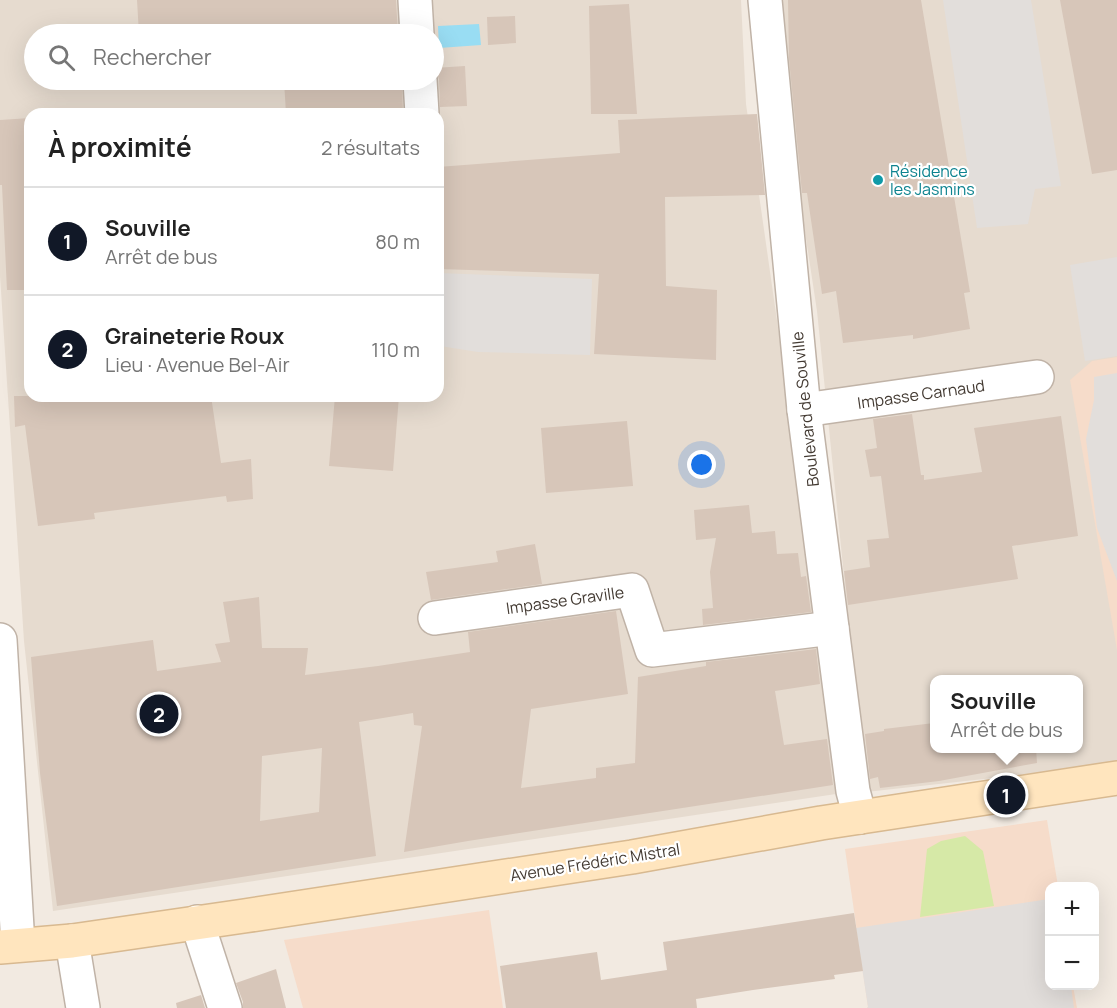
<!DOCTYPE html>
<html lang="fr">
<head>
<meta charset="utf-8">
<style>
  :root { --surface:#fff; --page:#f6f6f6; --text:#222; --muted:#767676; --line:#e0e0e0; --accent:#111827 }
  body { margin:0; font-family:Manrope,sans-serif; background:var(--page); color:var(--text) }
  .controls { position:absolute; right:18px; bottom:18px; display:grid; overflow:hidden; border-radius:12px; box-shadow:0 6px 24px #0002 }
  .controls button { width:54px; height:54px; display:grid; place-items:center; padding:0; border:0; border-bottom:2px solid var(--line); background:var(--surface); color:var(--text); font:30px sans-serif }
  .you { position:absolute; left:702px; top:465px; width:21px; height:21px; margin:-15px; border:4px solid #fff; border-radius:50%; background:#1a73e8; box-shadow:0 0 0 9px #1a73e833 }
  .badge { display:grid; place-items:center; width:39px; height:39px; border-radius:50%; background:var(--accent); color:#fff; font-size:20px; font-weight:700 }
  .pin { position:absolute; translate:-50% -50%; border:3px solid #fff; box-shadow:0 2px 6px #0006 }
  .popup { position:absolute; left:930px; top:675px; width:153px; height:78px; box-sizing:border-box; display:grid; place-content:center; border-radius:12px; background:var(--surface); filter:drop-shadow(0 2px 4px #0005); font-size:20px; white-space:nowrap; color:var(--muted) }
  .popup b { font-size:22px; color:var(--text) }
  .popup::after { content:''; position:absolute; left:50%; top:100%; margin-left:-12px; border:12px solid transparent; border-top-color:var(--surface) }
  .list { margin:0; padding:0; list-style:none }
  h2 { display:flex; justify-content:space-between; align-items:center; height:78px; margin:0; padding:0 24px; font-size:26px }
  h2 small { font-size:20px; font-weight:400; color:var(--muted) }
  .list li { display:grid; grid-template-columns:39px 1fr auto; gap:18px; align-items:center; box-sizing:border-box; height:108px; padding:0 24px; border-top:2px solid var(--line) }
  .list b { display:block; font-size:22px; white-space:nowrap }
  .list p { margin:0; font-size:20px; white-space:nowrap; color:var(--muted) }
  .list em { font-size:20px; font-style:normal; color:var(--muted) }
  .icon { flex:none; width:33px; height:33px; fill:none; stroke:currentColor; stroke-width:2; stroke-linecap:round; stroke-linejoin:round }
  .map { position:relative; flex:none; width:1117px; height:1008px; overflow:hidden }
  .search { position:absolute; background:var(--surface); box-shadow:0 6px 24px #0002; left:24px; top:24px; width:420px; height:66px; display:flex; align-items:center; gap:15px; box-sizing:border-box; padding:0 21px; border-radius:33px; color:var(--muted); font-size:22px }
  .panel { position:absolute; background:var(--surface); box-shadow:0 6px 24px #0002; left:24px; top:108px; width:420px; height:294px; border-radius:18px }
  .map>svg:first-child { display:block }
  .residential { fill:#e6dbcf; fill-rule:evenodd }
  .commercial { fill:#f6dcca }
  .green { fill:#d6e9a7 }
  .parking { fill:#e2dedb }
  .water { fill:#99ddf3 }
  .building { fill:#d7c6b9; fill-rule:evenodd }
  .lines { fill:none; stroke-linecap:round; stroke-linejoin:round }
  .minor-casing { stroke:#c0b3a7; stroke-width:36 }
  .tertiary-casing { stroke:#c0b3a7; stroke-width:36 }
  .secondary-casing { stroke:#d8b990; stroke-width:36 }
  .minor { stroke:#fff; stroke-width:33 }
  .tertiary { stroke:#fff; stroke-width:33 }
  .secondary { stroke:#ffe5be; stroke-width:33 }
  .culture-dot { fill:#0f9aa8; stroke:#fff; stroke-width:2 }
  .labels { text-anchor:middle; stroke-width:4.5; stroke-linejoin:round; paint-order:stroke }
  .culture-label { font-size:16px; fill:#0d838f; stroke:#fff; text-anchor:start }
  .street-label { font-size:16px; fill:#433a32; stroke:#fff }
</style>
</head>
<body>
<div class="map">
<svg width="1117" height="1008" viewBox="0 0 1117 1008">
  <rect width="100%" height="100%" fill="#f2eae1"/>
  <g class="residential">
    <path d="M 0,0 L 741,0 L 746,104 L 823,642 L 836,794 L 53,911 L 24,641 L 0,276 ZM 34,34 L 434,34 L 434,80 L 34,80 ZM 30,114 L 438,114 L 438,396 L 30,396 Z"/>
    <path d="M 781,0 L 1117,0 L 1117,763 L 1085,768 L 866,792 L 817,311 L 782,80 ZM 934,680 L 1078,680 L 1078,748 L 934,748 Z"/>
  </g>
  <g class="commercial">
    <polygon points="1117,357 1117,650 1070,380 1092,361"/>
    <polygon points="1047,820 1058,886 1050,886 1050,986 1073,986 1077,1008 867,1008 868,1007 845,849"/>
    <polygon points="489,910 503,1008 303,1008 284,940"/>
  </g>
  <polygon class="green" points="965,836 983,851 994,906 920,917 927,849 941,841"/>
  <g class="parking">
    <polygon points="943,0 1031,0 1061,186 1035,189 1028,224 977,228"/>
    <polygon points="1117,257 1117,356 1085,361 1070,265"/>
    <polygon points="438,273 592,279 590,355 478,352 440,346 438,345"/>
    <polygon points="1117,373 1117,581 1097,528 1086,439 1094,400 1094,377"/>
    <polygon points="1049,899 1050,986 1071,986 1074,1008 867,1008 868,1007 856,928"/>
  </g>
  <polygon class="water" points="479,24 481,45 439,48 438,26"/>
  <g class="building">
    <polygon points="137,0 396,0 398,34 281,34 281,32 247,34 139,34"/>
    <polygon points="788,0 921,0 970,292 964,293 970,329 913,339 913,335 843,343 836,291 822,294 807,193 802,193 789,59"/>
    <polygon points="1060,0 1117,0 1117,170 1092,174"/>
    <polygon points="629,4 637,114 591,114 589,6"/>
    <polygon points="515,16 516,43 488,45 487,17"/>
    <polygon points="465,66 467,106 440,107 439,79 434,68"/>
    <polygon points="284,80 402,80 403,114 286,114"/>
    <polygon points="757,114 765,195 665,197 666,286 717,290 716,360 594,354 599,274 438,269 438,167 620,153 618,120"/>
    <polygon points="30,118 30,290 7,290 2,185 0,185 0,120"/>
    <polygon points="14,396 211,396 221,463 251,459 253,499 227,502 226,496 94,513 95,519 38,526 25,425 15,427"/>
    <polygon points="335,396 399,396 393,471 329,466"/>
    <polygon points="912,414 921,475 924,475 924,480 982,472 974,428 1061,416 1078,536 1012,546 1018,579 848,605 844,571 870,567 867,540 889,538 881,476 870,477 865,450 877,448 873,419"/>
    <polygon points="627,421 633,486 546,493 541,428"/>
    <polygon points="749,505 752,533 775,531 777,554 798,553 801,577 806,576 811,612 703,625 702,609 713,608 710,572 716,538 696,540 694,510"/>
    <polygon points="535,544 542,584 431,600 426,572 498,562 496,551"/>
    <path d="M 259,597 L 262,648 L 308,648 L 305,675 L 378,666 L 470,652 L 468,632 L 616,611 L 628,694 L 531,709 L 521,788 L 596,778 L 596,768 L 635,763 L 638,677 L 706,666 L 706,662 L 816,649 L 820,684 L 775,691 L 784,745 L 827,739 L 833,785 L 468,841 L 404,852 L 422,726 L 414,725 L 413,713 L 359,722 L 376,856 L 57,906 L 40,773 L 31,657 L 153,640 L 157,671 L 221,662 L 215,644 L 230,642 L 223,602 ZM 322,748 L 319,812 L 260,821 L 262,756 Z"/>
    <polygon points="934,723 934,748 1036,748 1037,763 939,781 880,788 878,777 870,779 865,734 884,731 884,729"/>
    <polygon points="854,913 863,971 834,975 835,979 753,990 696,999 697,1008 506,1008 500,966 597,952 601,980 667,970 663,942"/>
    <polygon points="276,969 286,1008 243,1008 243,1002 236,983"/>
    <polygon points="201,995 205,1008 177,1008 176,1003"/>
  </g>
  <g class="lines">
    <defs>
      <g id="minor">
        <polyline points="415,0 417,34"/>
        <polyline points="765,0 804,410 853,791 860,817"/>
        <polyline points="420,80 422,114"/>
        <polyline points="804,410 1037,377"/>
        <polyline points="435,618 632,590 652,650 832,628"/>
        <polyline points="197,922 225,1008"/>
        <polyline points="72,941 83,1008"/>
      </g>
      <polyline id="tertiary" points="0,640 18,945"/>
      <polyline id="secondary" points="0,947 72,941 244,916 632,857 821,823 1117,778"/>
    </defs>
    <use href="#minor" class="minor-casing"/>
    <use href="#tertiary" class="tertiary-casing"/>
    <use href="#secondary" class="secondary-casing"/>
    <use href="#minor" class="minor"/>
    <use href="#tertiary" class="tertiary"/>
    <use href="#secondary" class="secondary"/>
  </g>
  <circle class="culture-dot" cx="878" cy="180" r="6"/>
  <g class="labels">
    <g class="culture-label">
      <text x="890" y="177">Résidence<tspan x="890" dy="18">les Jasmins</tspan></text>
    </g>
    <g class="street-label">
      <text transform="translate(921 394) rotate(-8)" y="6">Impasse Carnaud</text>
      <text transform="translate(805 409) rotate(-96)" y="6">Boulevard de Souville</text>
      <text transform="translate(565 600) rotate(-8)" y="6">Impasse Graville</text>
      <text transform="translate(595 862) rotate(-9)" y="6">Avenue Frédéric Mistral</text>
    </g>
  </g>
</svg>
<div class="controls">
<button>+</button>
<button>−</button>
</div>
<div class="you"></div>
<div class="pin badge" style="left:1006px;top:795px">1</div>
<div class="popup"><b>Souville</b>Arrêt de bus</div>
<div class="pin badge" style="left:159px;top:714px">2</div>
<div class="search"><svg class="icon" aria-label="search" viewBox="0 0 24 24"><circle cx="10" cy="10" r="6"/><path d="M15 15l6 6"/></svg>Rechercher</div>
<section class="panel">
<h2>À proximité<small>2 résultats</small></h2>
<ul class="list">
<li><span class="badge">1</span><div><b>Souville</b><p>Arrêt de bus</p></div><em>80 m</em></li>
<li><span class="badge">2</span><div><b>Graineterie Roux</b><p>Lieu · Avenue Bel-Air</p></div><em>110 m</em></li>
</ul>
</section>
</div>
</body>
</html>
